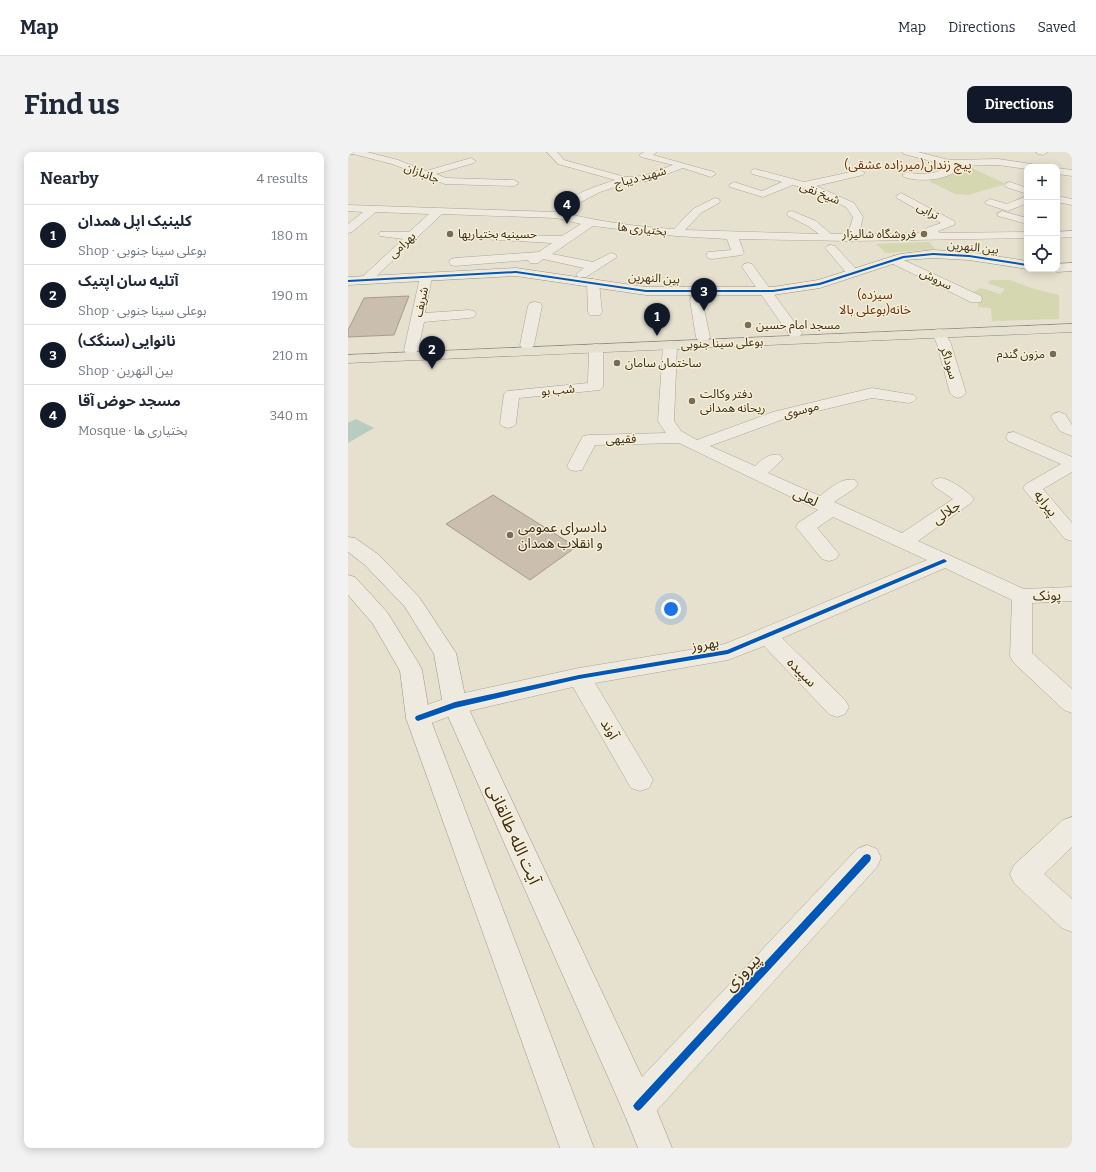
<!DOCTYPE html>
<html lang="en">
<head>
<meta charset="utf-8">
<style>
  :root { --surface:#fff; --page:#f2f2f3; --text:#1f2937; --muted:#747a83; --line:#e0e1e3; --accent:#111827 }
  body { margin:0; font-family:Bitter,"Noto Sans Arabic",serif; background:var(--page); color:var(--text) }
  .controls { position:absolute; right:12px; top:12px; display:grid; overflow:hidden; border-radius:8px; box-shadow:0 2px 10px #0003 }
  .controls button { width:36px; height:36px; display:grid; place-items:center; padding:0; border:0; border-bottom:1px solid var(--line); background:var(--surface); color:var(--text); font:20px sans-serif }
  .you { position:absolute; left:323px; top:457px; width:14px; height:14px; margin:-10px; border:3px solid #fff; border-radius:50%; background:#1a73e8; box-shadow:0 0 0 6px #1a73e833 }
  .badge { display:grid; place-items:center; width:26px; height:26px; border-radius:50%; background:var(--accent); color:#fff; font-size:13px; font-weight:700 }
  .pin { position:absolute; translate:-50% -33px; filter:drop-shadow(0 1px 2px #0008) }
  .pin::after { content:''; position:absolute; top:21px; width:14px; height:12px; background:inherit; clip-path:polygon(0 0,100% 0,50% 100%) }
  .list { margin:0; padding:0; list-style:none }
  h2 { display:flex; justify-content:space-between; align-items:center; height:52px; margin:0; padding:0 16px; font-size:17px }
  h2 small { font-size:13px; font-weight:400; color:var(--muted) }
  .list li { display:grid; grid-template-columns:26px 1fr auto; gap:12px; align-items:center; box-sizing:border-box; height:60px; padding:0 16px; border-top:1px solid var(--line) }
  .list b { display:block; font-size:15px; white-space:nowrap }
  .list p { margin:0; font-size:13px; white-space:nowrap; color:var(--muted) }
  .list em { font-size:13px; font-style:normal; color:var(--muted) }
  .icon { flex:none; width:22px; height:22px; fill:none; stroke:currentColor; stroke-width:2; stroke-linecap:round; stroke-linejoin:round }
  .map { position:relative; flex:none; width:724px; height:996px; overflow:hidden; border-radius:8px }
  header { display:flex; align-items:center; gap:24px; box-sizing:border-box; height:56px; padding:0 20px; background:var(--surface); border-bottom:1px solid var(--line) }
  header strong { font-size:19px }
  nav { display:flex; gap:22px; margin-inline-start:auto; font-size:14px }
  .intro { display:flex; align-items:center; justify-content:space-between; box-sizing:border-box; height:96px; padding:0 24px }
  h1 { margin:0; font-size:28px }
  .button { padding:10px 18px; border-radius:8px; background:var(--accent); color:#fff; font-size:14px; font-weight:700 }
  main { display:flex; gap:24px; padding:0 24px }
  aside { flex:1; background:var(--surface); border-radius:8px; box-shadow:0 2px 10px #0003 }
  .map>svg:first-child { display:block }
  .green { fill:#d4d7b0 }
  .water { fill:#b9ccc1 }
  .building { fill:#cabeaf; stroke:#a79c8d }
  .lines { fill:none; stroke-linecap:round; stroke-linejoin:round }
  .street-casing { stroke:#aba597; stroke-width:1 }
  .secondary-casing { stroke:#9b9486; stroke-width:1 }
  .primary-casing { stroke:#918a7e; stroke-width:1 }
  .street { fill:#eeeadf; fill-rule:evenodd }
  .secondary { fill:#eeeadf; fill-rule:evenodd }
  .primary { fill:#e5e1d1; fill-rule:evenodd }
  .cycleway-casing { stroke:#f7efd4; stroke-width:2 }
  .cycleway { fill:#0057b8; fill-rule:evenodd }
  .poi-dot { fill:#776c5c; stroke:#f7efd4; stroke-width:1.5 }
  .labels { text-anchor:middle; stroke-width:3; stroke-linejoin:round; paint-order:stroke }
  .far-street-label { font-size:12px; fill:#3b2e1e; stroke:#f7efd4 }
  .far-poi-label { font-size:12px; fill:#3b2e1e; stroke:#f7efd4; text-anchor:start }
  .far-neighbourhood-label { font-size:13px; fill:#6a311b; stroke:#f7efd4 }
  .street-label { font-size:14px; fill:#3b2e1e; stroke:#f7efd4 }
  .poi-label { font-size:14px; fill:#3b2e1e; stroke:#f7efd4; text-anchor:start }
  .near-street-label { font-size:17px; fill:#3b2e1e; stroke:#f7efd4 }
</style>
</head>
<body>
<header>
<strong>Map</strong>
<nav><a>Map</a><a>Directions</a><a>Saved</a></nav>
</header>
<div class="intro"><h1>Find us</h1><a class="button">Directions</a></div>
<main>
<aside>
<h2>Nearby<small>4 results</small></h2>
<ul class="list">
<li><span class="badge">1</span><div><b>کلینیک اپل همدان</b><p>Shop · بوعلی سینا جنوبی</p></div><em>180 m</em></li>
<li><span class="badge">2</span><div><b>آتلیه سان اپتیک</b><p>Shop · بوعلی سینا جنوبی</p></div><em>190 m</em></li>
<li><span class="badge">3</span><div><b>نانوایی (سنگک)</b><p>Shop · بین النهرین</p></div><em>210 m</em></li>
<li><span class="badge">4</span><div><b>مسجد حوض آقا</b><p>Mosque · بختیاری ها</p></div><em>340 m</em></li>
</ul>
</aside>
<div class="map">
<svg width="724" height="996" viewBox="0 0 724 996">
  <rect width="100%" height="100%" fill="#e6e0ce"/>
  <g class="green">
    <polygon points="624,16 658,32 620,43 607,42 581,29"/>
    <polygon points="581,90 587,97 538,101 528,92"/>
    <polygon points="643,128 662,128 686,137 711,143 711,167 644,169 643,156 630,155 631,148 623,141 633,136 652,142 657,137 639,131"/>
  </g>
  <polygon class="water" points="8,267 26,276 0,291 0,271"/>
  <g class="building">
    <polygon points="61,144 46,183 0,185 0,178 16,146"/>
    <polygon points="145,343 228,395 182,428 98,372"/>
  </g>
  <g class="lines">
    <defs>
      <g id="street">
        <polygon points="3,0 19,0 50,8 78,19 123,6 128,9 126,11 88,22 98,26 166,28 171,31 166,34 97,32 44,12 5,2"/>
        <path d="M 199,0 L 209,0 L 216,8 L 277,25 L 295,24 L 325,13 L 293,5 L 291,3 L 296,0 L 309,0 L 305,3 L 366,20 L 368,22 L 363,25 L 335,16 L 299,29 L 282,30 L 252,40 L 233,50 L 220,62 C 255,70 290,75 326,77 L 345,57 L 367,46 L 371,47 L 372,49 L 371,51 L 353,61 L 337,78 L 471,82 L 460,74 L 440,64 L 439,62 L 440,60 L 444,59 L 468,69 L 483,82 L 500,82 L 505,65 L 498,55 L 459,37 L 445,33 L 415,45 L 382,35 L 381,33 L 386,30 L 414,39 L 434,30 L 404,22 L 402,20 L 404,18 L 407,17 L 456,30 L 512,18 L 517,21 L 515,23 L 468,34 L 506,51 L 515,65 L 511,82 L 580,81 L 577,78 L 579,76 L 593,71 L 549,46 L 548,44 L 553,41 L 606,69 L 607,71 L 606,73 L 590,79 L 592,81 L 679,80 L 679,86 L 504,89 L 391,87 L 396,101 L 394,103 L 364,107 L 360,106 L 358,103 L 360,100 L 383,98 L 379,87 L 328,84 L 245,74 L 204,102 L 245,110 L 263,101 L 267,102 L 269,105 L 238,125 L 230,125 L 228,122 L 236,116 L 195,107 L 190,111 L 182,111 L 180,108 L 107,114 L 103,113 L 101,110 L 103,107 L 107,106 L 191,100 L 204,91 L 132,87 L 128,86 L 126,84 L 128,82 L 214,84 L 233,72 L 208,66 L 94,62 L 21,131 L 13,131 L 11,128 L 55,87 L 32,84 L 30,82 L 32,80 L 61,80 L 81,62 L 28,60 L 4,80 L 0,81 L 0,72 L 15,60 L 0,59 L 0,53 L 207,60 C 215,57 218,51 225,46 C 237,37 253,33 267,28 L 210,12 Z"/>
        <path d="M 554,0 L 570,0 L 601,8 L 650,7 L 684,12 L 689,15 L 679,15 L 679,17 L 650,13 L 608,14 L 610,17 C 599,29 570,30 556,25 L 554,23 L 559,20 C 574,24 585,22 599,16 L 598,13 L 556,2 Z"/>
        <polygon points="688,0 700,0 695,3 690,2"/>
        <polygon points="709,16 724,18 724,24 709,22"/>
        <polygon points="662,30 679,36 679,42 658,35 657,33 658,31"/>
        <polygon points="679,44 679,51 660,59 638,52 637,50 642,47 659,52"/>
        <polygon points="709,44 724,47 724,53 709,50"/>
        <polygon points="654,59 679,66 679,72 650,64 649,62"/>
        <polygon points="724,79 724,85 709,86 709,80"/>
        <polygon points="483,93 487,94 509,118 511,121 509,124 501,124 479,98 477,96 479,94"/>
        <polygon points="547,104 633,144 634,147 633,150 623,150 543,111 541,108 543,105"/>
        <polygon points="400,111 404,112 452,178 454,181 452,184 447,185 442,184 394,115 396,112"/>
        <polygon points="78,121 82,122 84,125 77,161 121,158 126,159 128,162 126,165 121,166 76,170 70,198 68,201 63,202 58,201 56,198 72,125 74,122"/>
        <polygon points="245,127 249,128 251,131 254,160 252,163 242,163 240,160 239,131 241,128"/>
        <polygon points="348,144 353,145 354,148 362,185 360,188 355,189 350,188 348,185 342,148 343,145"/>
        <polygon points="187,150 192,151 194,154 186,193 184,196 179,197 174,196 172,193 180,154 182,151"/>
        <polygon points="591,177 596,178 603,192 618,241 615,244 610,246 605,244 602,241 589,192 584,181 586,178"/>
        <path d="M 322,189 L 327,190 L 329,193 L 326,269 L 333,279 L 349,288 L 425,260 L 524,236 L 566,243 L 569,246 L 566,249 L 561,251 L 524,246 L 436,267 L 362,294 L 407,314 C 415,307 421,301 432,303 L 435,307 L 420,321 L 472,344 C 482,336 494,325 507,328 L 510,332 L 507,336 L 486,350 L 554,381 L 605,347 L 587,335 L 584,331 L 587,327 C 587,327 593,326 593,326 C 601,326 622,341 626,347 L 623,351 L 570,389 L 676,437 L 724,435 L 724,449 L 684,451 L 684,501 L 724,537 L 724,561 L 716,558 L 665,510 L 662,504 L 664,448 L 597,416 L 434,486 L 497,548 L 501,555 L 497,562 L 489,565 L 481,562 L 416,494 L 380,508 L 247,531 L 305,628 L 301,636 L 292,639 L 283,636 L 225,535 L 108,562 L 70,576 L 62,573 L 58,566 L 62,559 L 107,543 L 231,516 L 377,492 L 579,408 L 485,365 L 469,376 L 491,402 L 488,407 L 481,409 L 474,407 L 448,375 L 450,371 L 470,358 L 331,291 L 247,293 L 234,318 L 228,319 L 222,318 L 219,314 L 235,284 L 241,283 L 318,281 L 310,269 L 315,193 L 317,190 Z"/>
        <polygon points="248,192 253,193 255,196 255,235 252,238 171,246 168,271 166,274 160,276 154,274 152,271 156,242 159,239 240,231 241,196 243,193"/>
        <polygon points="711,260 717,262 724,273 724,284 712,279 703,265 705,262"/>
        <polygon points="666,280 724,305 724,320 695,337 724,371 724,389 717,387 675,336 678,332 713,312 660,289 658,285 660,281"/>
        <polygon points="724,665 724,695 696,722 724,747 724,780 714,776 666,731 662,722 666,713 715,668"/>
        <polygon points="519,693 529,697 533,706 529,715 302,966 290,971 278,966 273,954 278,942 509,697"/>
      </g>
      <g id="secondary">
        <polygon points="0,0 8,0 6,2 0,3"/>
        <polygon points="585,98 621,100 679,109 679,117 621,108 585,106 557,108 472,136 425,143 298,143 168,124 0,133 0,125 168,116 298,135 425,135 470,128 552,102"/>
        <polygon points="724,111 724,119 709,120 704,117 709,117 709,112"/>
        <polygon points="0,385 7,386 31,403 71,445 108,501 119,553 302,942 324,996 290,996 276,961 95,553 86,502 57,455 17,413 0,400"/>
        <polygon points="0,423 7,425 39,460 71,512 74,518 82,566 246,996 212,996 58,566 52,519 25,472 0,443"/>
      </g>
      <polygon id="primary" points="724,172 724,180 0,211 0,203"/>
    </defs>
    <use href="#street" class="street-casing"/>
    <use href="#secondary" class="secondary-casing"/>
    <use href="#primary" class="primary-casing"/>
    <use href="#street" class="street"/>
    <use href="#secondary" class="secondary"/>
    <use href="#primary" class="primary"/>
    <defs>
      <g id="cycleway">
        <polygon points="585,101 621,103 679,112 679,114 621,105 585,103 556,106 472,133 425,140 298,140 168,121 0,130 0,128 168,119 298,138 425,138 471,131 555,104"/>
        <polygon points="596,407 599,409 598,410 380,502 231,527 107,556 70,569 68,568 67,566 68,564 107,550 231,523 379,498"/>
        <polygon points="519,702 522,703 523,706 522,709 293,957 290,959 287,957 285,954 287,951 516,703"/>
      </g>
    </defs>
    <use href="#cycleway" class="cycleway-casing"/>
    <use href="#cycleway" class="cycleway"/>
  </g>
  <g class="poi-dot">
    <circle cx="102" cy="82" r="4"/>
    <circle cx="576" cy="82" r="4"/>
    <circle cx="400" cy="173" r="4"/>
    <circle cx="705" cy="202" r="4"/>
    <circle cx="269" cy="211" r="4"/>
    <circle cx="344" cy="249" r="4"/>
    <circle cx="162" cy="383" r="4"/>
  </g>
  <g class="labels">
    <g class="far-street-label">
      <text transform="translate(74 21) rotate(21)" y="4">جانبازان</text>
      <text transform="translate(292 25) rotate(-15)" y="4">شهید دیباج</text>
      <text transform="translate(472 41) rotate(22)" y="4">شیخ نقی</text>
      <text transform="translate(580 59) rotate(29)" y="4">ترابی</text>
      <text transform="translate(294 77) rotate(6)" y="4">بختیاری ها</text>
      <text transform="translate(54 93) rotate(-43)" y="4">بهرامی</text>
      <text transform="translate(625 95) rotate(6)" y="4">بین النهرین</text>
      <text transform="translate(306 126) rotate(3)" y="4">بین النهرین</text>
      <text transform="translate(588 127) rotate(26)" y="4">سروش</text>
      <text transform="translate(73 150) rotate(-78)" y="4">شریف</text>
      <text transform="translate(374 191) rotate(-2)" y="4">بوعلی سینا جنوبی</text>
      <text transform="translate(601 211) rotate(73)" y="4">سوداگر</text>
      <text transform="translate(210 238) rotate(-5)" y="4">شب بو</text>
      <text transform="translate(453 258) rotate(-14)" y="4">موسوی</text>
      <text transform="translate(273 287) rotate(-1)" y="4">فقیهی</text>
    </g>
    <g class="far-poi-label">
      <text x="110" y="86">حسینیه بختیاریها</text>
      <text x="568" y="86" text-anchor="end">فروشگاه شالیزار</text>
      <text x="408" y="177">مسجد امام حسین</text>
      <text x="697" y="206" text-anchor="end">مزون گندم</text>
      <text x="277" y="215">ساختمان سامان</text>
      <text x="352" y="246">دفتر وکالت<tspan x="352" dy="14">ریحانه همدانی</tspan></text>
    </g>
    <g class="far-neighbourhood-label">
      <text x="560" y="17">(پیچ زندان(میرزاده عشقی</text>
      <text x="527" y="147">(سیزده<tspan x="527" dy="15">خانه(بوعلی بالا</tspan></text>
    </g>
    <g class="street-label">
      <text transform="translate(458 345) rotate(25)" y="5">لعلی</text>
      <text transform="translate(698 351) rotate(52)" y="5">پیرایه</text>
      <text transform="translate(598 360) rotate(-34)" y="5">جلالی</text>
      <text transform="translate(699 443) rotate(-2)" y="5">پونک</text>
      <text transform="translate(357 492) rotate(-9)" y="5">بهروز</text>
      <text transform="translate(454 520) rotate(45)" y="5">سپیده</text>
      <text transform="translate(262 577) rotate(59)" y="5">آوند</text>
    </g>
    <g class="poi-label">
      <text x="170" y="380">دادسرای عمومی<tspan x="170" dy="16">و انقلاب همدان</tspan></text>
    </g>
    <g class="near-street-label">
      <text transform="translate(166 682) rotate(66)" y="6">آیت الله طالقانی</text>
      <text transform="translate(394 820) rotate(-47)" y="6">پیروزی</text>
    </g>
  </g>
</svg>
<div class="controls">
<button>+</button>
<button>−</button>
<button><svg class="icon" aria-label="locate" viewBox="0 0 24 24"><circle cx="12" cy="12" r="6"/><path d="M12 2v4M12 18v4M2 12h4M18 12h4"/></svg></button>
</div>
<div class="you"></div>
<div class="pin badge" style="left:309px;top:184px">1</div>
<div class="pin badge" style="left:84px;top:217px">2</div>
<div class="pin badge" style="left:356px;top:159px">3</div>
<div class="pin badge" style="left:219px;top:72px">4</div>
</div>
</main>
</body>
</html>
